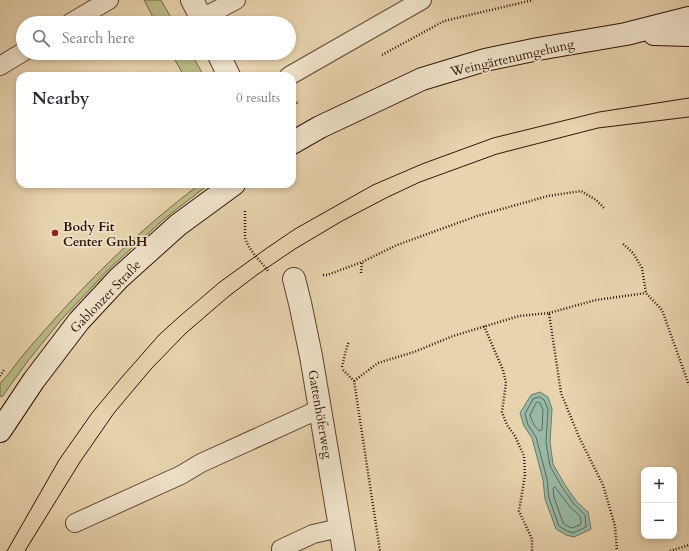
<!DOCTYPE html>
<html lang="en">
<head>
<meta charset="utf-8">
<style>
  :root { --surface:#fff; --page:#f7f7f7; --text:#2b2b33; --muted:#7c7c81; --line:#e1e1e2 }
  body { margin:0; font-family:Cardo,serif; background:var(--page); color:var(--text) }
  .controls { position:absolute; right:12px; bottom:12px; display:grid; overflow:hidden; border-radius:8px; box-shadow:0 2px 6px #0003 }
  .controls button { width:36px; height:36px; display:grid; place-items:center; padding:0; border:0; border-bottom:1px solid var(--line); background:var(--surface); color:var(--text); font:20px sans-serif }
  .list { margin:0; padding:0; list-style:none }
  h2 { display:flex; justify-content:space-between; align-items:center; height:52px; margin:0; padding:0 16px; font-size:17px }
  h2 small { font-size:13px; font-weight:400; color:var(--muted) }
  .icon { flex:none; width:22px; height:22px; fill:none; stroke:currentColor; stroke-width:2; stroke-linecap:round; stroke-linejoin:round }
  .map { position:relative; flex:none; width:689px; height:551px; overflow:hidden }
  .search { position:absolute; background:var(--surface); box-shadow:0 2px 6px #0003; left:16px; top:16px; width:280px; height:44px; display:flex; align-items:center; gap:10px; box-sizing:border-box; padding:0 14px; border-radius:22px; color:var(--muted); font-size:15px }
  .panel { position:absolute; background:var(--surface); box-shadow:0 2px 6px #0003; left:16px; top:72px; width:280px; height:116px; border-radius:12px }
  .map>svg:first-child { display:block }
  .green { fill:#bbbb86; stroke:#766748 }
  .water { fill:#98b9a6; stroke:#6f7767 }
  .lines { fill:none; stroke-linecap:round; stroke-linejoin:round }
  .shore { stroke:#646658; stroke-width:1 }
  .service-casing { stroke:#5e4332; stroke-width:20 }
  .minor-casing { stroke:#5e4332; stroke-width:24 }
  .secondary-casing { stroke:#311309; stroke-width:24 }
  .path { stroke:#311309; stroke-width:2.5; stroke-dasharray:1 2; stroke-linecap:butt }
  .service { stroke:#efe2ca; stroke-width:18 }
  .minor { stroke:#efe2ca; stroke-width:22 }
  .secondary { stroke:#efe2ca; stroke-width:22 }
  .tram { stroke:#311309; stroke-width:1 }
  .poi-dot { fill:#8f2418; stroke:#efe2ca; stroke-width:1.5 }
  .labels { text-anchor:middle; stroke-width:3.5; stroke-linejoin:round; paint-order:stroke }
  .street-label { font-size:13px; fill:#311309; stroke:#efe2ca }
  .poi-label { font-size:13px; font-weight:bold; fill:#311309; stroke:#efe2ca; text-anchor:start }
</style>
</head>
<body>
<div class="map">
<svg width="689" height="551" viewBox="0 0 689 551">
  <rect width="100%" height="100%" fill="#e7d3ae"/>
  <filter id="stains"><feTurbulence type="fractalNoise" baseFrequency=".005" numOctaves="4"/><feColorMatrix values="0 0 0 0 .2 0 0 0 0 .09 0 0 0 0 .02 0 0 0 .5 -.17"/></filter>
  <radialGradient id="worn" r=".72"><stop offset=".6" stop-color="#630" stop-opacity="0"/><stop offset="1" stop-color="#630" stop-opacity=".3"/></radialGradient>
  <g class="green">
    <polygon points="144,0 161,0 174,23 156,23"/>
    <polygon points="171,53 191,53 204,76 184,76"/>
    <path d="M 200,184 L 208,185 L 164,219 L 110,268 L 61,320 L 27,362 L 2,397 L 0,396 C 0,393 0,387 0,384 C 2,380 7,376 10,372 C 18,361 27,350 37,339 C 87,281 139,230 200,184 Z"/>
  </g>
  <polygon class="water" points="540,392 548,397 552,409 550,442 553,464 565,485 577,502 588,512 591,529 585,532 574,537 566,535 556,529 545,499 543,480 532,438 524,426 520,413 531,395"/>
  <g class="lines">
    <g class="shore">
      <polygon points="540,397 544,400 548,409 546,442 550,466 562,487 574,504 585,515 586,527 573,533 567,531 559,526 549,498 547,479 536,437 528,425 525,414 533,399"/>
      <path d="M 538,402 L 540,403 L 543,410 L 542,430 L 540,431 C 534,427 532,421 530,415 L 536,403 Z"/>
      <polygon points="555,487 570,507 580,516 581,523 580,525 572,528 569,527 563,523 554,497 553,489"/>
    </g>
    <defs>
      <g id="service">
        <polyline points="202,18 236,0"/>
        <polyline points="70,23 109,0"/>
        <polyline points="0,66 23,52"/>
        <polyline points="289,76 422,0"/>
        <polyline points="75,523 181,475 201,463 320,409"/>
        <polyline points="281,551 281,549 313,534 340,528"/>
      </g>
      <g id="minor">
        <polyline points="192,0 204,23"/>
        <polyline points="218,53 229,76"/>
        <polyline points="294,279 300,303 311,356 344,551"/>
      </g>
      <g id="secondary">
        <polyline points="654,34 689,35"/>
        <polyline points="292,143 320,127 422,79 485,60 538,49 626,34 689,18"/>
        <polyline points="0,431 34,380 79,321 119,278 178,225 234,184"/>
      </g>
    </defs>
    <use href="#service" class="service-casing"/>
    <use href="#minor" class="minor-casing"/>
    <use href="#secondary" class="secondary-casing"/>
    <g class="path">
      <polyline points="382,55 444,21 533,0"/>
      <polyline points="292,107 299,101"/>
      <path d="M 245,211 L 245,237 C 248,250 260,260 268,271"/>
      <polyline points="623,244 633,253 642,268 646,293 662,310 689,385"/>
      <polyline points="361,273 362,262"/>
      <polyline points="323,275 327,275 362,262 397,245 477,216 548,196 581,191 596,200 604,208"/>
      <polyline points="549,313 596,300 646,293"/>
      <polyline points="484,326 503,370 506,383 502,412 507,425 515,436 524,456 525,475 519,511 532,539 532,551"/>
      <polyline points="342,367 346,350 349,341"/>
      <polyline points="343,370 354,381 380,551"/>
      <polyline points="0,376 4,370"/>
      <polyline points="354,381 378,363 414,352 453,336 519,316 549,313 561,393 579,437 603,485 615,526 617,551"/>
      <polyline points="670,551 689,545"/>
    </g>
    <use href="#service" class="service"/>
    <use href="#minor" class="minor"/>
    <use href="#secondary" class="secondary"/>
    <g class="tram">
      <polyline points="7,551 59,460 92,413 122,377 159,335 180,316 220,282 267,248 295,229 373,185 422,164 493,138 599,112 689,98"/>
      <polyline points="25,551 80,462 114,413 151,369 186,333 229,296 258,274 295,249 342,221 388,197 420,182 497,154 598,128 689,117"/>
    </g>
  </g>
  <circle class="poi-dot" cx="55" cy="233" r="4"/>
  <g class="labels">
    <g class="street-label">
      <text transform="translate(512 57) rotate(-13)" y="5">Weingärtenumgehung</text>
      <text transform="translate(105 296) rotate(-46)" y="5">Gablonzer Straße</text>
      <text transform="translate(321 414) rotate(80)" y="5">Gattenhöferweg</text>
    </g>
    <g class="poi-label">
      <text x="63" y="231">Body Fit<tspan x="63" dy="15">Center GmbH</tspan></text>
    </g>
  </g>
  <rect width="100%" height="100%" filter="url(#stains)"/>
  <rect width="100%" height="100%" fill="url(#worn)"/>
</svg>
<div class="controls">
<button>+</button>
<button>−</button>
</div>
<div class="search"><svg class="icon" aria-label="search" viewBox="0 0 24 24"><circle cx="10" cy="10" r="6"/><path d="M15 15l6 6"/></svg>Search here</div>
<section class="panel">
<h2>Nearby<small>0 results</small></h2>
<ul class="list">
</ul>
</section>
</div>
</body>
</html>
